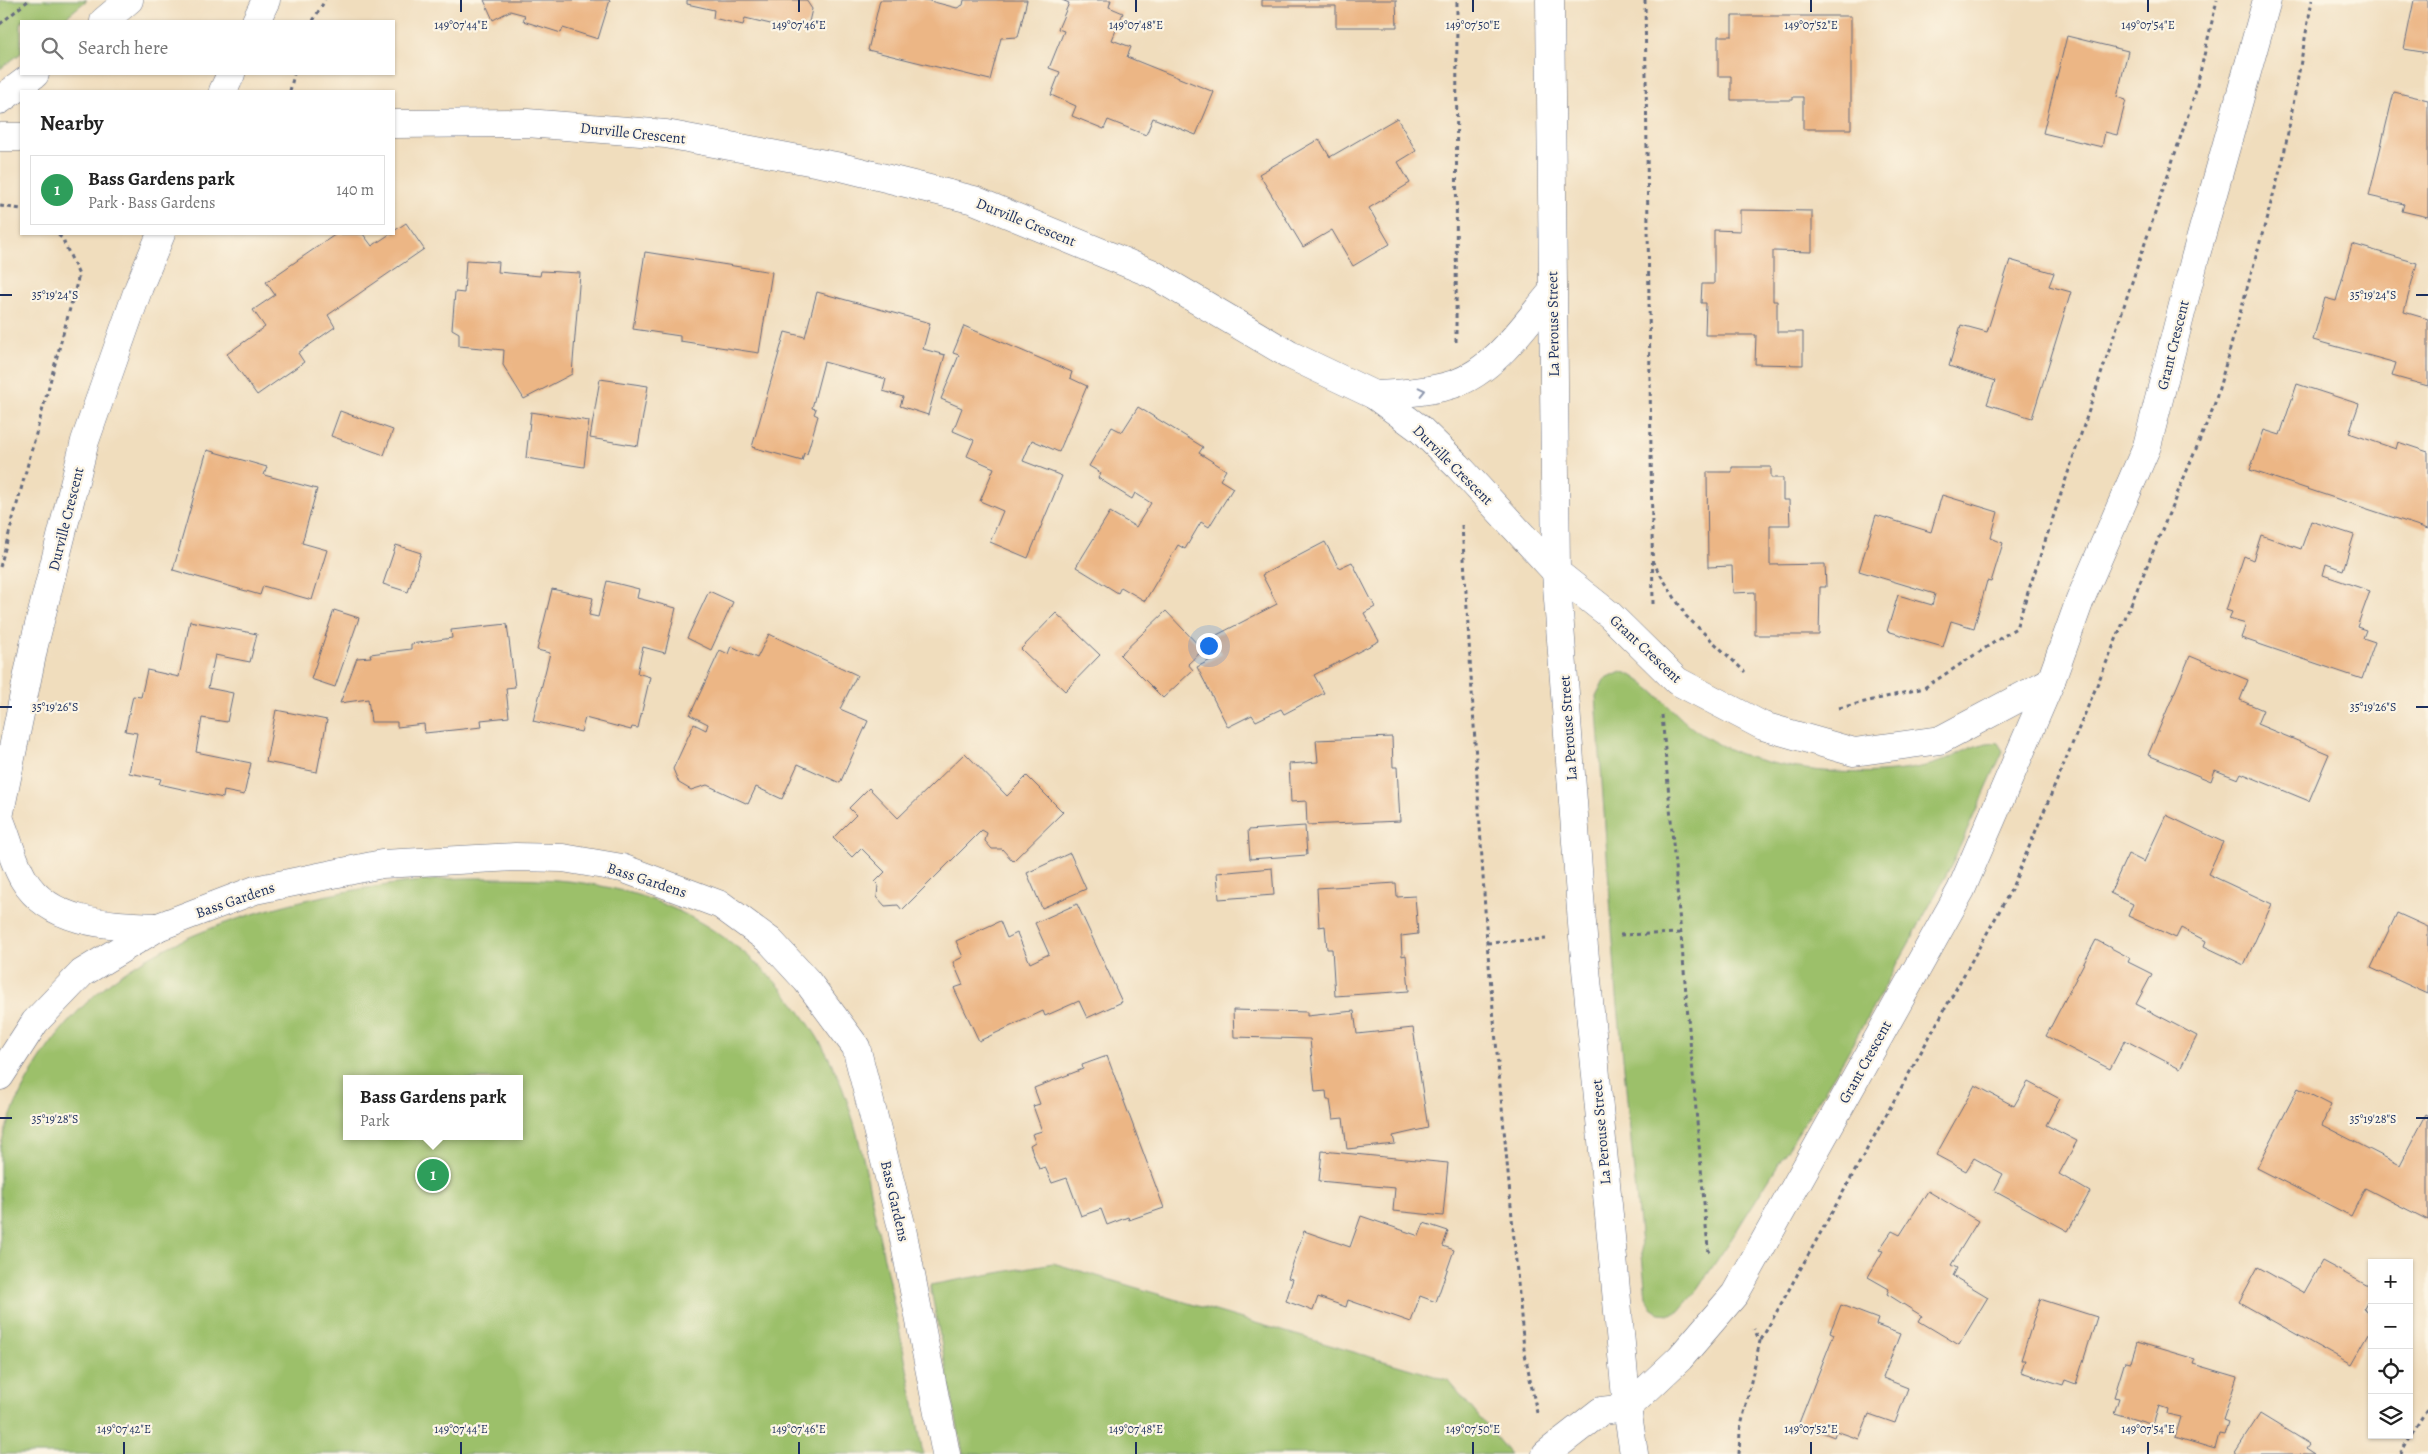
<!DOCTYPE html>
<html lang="en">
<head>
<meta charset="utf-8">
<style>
  :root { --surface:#fff; --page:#f2f2f2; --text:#222; --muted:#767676; --line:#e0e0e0; --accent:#ea580c }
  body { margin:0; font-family:Alegreya,serif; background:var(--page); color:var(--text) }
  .controls { position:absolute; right:15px; bottom:15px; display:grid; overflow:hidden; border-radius:0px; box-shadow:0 1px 4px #0004 }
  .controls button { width:45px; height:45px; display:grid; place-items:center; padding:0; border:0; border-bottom:1px solid var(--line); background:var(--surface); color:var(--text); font:25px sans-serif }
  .you { position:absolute; left:1208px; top:645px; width:18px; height:18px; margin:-12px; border:4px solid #fff; border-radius:50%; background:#1a73e8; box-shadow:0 0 0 8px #1a73e833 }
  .badge { display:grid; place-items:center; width:32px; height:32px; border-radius:50%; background:var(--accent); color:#fff; font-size:16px; font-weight:700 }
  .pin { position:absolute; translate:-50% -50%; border:2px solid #fff; box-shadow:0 1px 5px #0006 }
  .popup { position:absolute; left:343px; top:1075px; width:180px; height:65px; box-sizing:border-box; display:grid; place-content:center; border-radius:0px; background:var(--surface); filter:drop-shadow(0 1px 4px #0005); font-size:16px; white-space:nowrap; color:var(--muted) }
  .popup b { font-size:19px; color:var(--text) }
  .popup::after { content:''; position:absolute; left:50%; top:100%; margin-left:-10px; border:10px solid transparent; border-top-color:var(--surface) }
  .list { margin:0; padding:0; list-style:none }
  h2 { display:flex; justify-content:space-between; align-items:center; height:65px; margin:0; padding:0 20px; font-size:21px }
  h2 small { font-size:16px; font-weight:400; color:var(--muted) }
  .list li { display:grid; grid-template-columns:32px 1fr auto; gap:15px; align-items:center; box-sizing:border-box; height:70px; margin:0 10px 10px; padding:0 10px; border:1px solid var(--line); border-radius:0px }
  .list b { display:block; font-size:19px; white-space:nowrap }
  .list p { margin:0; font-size:16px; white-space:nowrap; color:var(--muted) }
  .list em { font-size:16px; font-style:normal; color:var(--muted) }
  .icon { flex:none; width:28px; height:28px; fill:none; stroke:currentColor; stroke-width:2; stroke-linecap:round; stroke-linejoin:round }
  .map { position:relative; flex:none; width:2428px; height:1454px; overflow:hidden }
  .search { position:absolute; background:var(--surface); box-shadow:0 1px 4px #0004; left:20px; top:20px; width:375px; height:55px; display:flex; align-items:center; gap:12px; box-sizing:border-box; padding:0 18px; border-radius:0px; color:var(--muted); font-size:19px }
  .panel { position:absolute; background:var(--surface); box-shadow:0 1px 4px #0004; left:20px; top:90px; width:375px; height:145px; border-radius:0px }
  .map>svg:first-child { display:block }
  .park { fill:#9cc06a; stroke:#5c7864; fill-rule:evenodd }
  .building { fill:#ecb685 }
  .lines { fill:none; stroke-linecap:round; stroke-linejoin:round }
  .street-casing { stroke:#666c7f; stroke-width:29 }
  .path { stroke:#666c7f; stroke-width:3; stroke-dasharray:4 4; stroke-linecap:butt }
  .street { stroke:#fff; stroke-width:28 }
  .oneway { stroke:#8d97ae }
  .ticks { fill:none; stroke:#1b2f5e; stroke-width:2 }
  .labels { text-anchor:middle; stroke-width:4.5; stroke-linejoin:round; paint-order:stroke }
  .street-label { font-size:15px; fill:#1b2f5e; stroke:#fcf5e5 }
  .ticks-label { font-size:12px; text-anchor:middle; fill:#1b2f5e; stroke:#fcf5e5; stroke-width:4.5; stroke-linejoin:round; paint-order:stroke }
</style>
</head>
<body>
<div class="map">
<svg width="2428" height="1454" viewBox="0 0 2428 1454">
  <rect width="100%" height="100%" fill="#fcf5e5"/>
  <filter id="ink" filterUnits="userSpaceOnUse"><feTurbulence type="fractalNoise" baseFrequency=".02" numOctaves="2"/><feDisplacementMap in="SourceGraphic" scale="10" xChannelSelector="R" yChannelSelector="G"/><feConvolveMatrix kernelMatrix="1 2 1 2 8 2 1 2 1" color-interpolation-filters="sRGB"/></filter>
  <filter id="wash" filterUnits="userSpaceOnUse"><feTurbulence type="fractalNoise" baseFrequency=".0096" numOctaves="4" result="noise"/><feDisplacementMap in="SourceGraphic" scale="20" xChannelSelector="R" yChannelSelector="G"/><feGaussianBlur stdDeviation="1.12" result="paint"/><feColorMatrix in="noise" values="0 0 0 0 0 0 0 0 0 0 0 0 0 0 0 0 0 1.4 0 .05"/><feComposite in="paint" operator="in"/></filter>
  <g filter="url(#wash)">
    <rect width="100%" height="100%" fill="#f0ddbd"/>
    <g class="park">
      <polygon points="0,0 87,0 61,21 21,21 21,53 0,69"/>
      <path d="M 1621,672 C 1640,672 1676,717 1695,730 C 1717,745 1741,756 1767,762 C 1818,774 1879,777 1930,765 C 1950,760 1979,739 1998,743 L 2003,751 L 1952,864 L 1913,936 L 1844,1059 L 1732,1238 L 1697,1290 L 1678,1312 L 1670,1314 L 1659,1313 L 1652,1308 L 1646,1297 L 1616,985 L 1596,696 L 1604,680 Z"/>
      <path d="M 464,878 C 514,878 565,877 615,889 C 718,912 804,990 842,1087 C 860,1133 868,1182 878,1230 C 894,1304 910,1379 923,1454 L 0,1454 L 0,1148 C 17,1086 53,1030 103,988 C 190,916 352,883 464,878 ZM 347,1079 L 519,1079 L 519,1136 L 347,1136 Z"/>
      <polygon points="1053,1263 1448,1380 1510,1454 963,1454 930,1285"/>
    </g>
    <g id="blocks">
      <g class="building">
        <polygon points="484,0 610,0 598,39 563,28 561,33 523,21 525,15 510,11 493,20"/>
        <polygon points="687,0 806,0 812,9 809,22 796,30 745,18 743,25 713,18 714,10 687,4"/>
        <polygon points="880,0 926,0 957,8 963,5 964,0 1027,0 1018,37 1001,38 990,80 868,50"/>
        <polygon points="1062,0 1111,0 1109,7 1123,13 1112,40 1131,47 1127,57 1214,92 1196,135 1153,118 1146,135 1108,120 1104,129 1072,116 1076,106 1051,95 1060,72 1049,68 1064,31 1058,29 1069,3"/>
        <polygon points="1262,0 1396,0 1397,27 1336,27 1336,6 1262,6"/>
        <polygon points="2414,0 2428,0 2428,53 2404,49"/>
        <polygon points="1732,16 1851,16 1851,129 1803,129 1803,97 1793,97 1793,100 1731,100 1731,76 1718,76 1718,36 1732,36"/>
        <polygon points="2067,36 2128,51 2117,97 2126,100 2117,135 2105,132 2102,147 2043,133"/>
        <polygon points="2394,92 2428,100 2428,217 2402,211 2404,204 2369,196"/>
        <polygon points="1397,118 1416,151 1398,162 1410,183 1369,208 1390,244 1353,266 1332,230 1303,247 1259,174 1319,139 1330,157"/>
        <polygon points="1740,210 1812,211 1812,252 1773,251 1773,301 1777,301 1777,332 1803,332 1803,365 1755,364 1756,335 1705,335 1706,303 1701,303 1702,284 1714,284 1714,230 1740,231"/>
        <polygon points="406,223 424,249 328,315 335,327 298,353 304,362 257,395 227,354 265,327 253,310 275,295 266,282 336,234 363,234 372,246 390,234 394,234 394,231"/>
        <polygon points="2352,244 2417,263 2404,312 2428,319 2428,386 2392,376 2396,363 2313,340 2325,298 2336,301"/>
        <polygon points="645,252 772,272 759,353 680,341 680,336 633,329"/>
        <polygon points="466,260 499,262 498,272 540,276 541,271 580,273 572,374 524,399 503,365 504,350 459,346 459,333 452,329 455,292 464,293"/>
        <polygon points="2010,260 2054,273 2049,286 2071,292 2032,418 1987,404 1995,381 1949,366 1961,325 1987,332"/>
        <polygon points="817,292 930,323 923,349 945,355 928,415 900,406 903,397 883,391 886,379 824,362 812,408 816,409 814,414 818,416 807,454 804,453 802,461 752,447 785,332 805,337"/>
        <polygon points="964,326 1072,372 1070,378 1087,386 1059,452 1032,440 1023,461 1062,476 1028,558 990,542 1003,511 980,501 994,468 967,456 974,440 953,431 962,408 941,399 959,355 953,353"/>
        <polygon points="600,379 648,386 638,446 590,438"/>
        <polygon points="2297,384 2359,404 2349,433 2396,449 2398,442 2428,452 2428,529 2250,470 2264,430 2280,435"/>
        <polygon points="1138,407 1203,447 1199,453 1226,470 1220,480 1233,488 1209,527 1201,522 1185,549 1178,545 1145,601 1121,587 1118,593 1076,567 1110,512 1136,527 1151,503 1135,493 1132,499 1098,478 1101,473 1089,466 1112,427 1122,432"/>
        <polygon points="340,411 393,430 384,455 331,436"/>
        <polygon points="531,412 589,421 584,467 526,458"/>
        <polygon points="207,450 267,467 264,475 317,489 302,543 327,550 312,600 263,586 260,595 173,570"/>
        <polygon points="1732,467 1771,467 1771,478 1783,478 1783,500 1789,500 1790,525 1770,525 1770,565 1825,564 1826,587 1820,587 1819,635 1755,635 1755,592 1733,593 1732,566 1708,567 1707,472 1732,472"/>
        <polygon points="1942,495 1998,512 1991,538 2003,543 1991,582 1987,581 1974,628 1951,621 1943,647 1887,631 1898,595 1932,605 1935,594 1859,571 1876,515 1931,532"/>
        <polygon points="2311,521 2354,535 2343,570 2326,564 2323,575 2370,591 2357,627 2366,630 2363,638 2375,642 2362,679 2241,638 2246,624 2229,619 2232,612 2226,610 2244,556 2253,560 2261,535 2301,549"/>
        <polygon points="1325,542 1339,568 1352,562 1375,607 1364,613 1379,641 1314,675 1324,693 1284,714 1281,709 1256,721 1252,715 1228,727 1197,667 1222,654 1213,637 1277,604 1262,575"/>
        <polygon points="396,545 421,553 408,592 383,584"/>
        <polygon points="607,581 639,589 637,598 676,608 665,653 643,647 637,673 650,677 638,728 632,727 631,730 585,718 581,732 533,721 550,653 537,650 552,589 593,598 589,615 598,617"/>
        <polygon points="709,591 733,602 711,650 687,638"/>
        <polygon points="334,610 359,618 335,687 311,679"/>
        <polygon points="1166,611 1203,650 1188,664 1193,670 1163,698 1120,655"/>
        <polygon points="1056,613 1100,655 1065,691 1021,649"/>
        <polygon points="190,621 257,634 250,662 215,655 208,688 233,693 227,722 202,718 196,752 251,763 244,795 224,791 223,798 159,784 161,779 129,773 137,733 125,731 133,696 141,697 147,670 179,677"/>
        <polygon points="507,624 515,687 506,688 509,717 481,720 482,727 425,733 424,724 397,727 397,722 371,722 368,699 340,703 357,658 371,657 370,654 411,649 411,644 452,638 451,630"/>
        <polygon points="769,634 857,675 840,709 868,721 840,783 798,764 782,799 756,787 748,804 707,785 691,790 679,783 673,769 694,724 706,730 708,724 690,715 720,650 728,654 731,646 757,658"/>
        <polygon points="2190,656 2248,680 2240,700 2263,710 2257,724 2329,754 2309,801 2241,773 2238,779 2215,770 2211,781 2148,755"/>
        <polygon points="276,710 327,720 317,772 266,762"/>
        <polygon points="1392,737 1393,767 1397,767 1400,821 1307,825 1306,801 1291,802 1289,764 1318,762 1316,740"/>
        <polygon points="965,753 1007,796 1027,776 1063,812 1013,861 1002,849 992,849 985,841 987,833 982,830 902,910 898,905 885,906 877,897 878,885 875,882 885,872 861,848 852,857 833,838 856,815 849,808 869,788 898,818"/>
        <polygon points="2166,815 2223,842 2208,874 2272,904 2244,965 2204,946 2206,941 2181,928 2176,938 2128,916 2133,904 2110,893 2128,854 2144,862"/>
        <polygon points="1305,826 1307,855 1250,859 1248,830"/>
        <polygon points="1070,853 1086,889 1042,908 1027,873"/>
        <polygon points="1272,868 1274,895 1219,899 1217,873"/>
        <polygon points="1396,883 1397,897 1415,896 1418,934 1401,936 1402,956 1406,955 1409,991 1335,996 1332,949 1327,949 1325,926 1319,927 1317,888"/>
        <polygon points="1077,904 1122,1002 1087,1018 1079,1001 1045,1016 1043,1011 979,1041 954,988 963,985 953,962 963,957 956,941 1000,921 1007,938 1017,933 1030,963 1049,954 1035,923"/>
        <polygon points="2397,913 2428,927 2428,994 2371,968"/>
        <polygon points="2096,940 2130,958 2128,962 2152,974 2136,1004 2197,1036 2180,1069 2125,1040 2110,1069 2046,1036"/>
        <polygon points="1233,1010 1307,1012 1307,1016 1354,1011 1357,1034 1413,1028 1428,1128 1393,1136 1395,1144 1347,1149 1343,1118 1333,1119 1330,1100 1327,1100 1326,1091 1315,1092 1310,1039 1234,1037"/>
        <polygon points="1107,1056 1164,1208 1129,1220 1128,1217 1107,1225 1101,1209 1081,1216 1067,1178 1052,1183 1045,1167 1039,1169 1030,1145 1035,1142 1032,1134 1042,1131 1033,1106 1040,1104 1034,1088 1083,1069 1082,1065"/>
        <polygon points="2028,1082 2060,1099 2046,1125 2077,1141 2059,1174 2090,1192 2068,1231 1994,1191 2003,1174 1974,1158 1966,1171 1936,1155 1975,1085 2014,1106"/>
        <polygon points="2298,1088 2331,1105 2322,1125 2400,1165 2426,1115 2428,1116 2428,1220 2365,1188 2351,1216 2257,1168"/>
        <polygon points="1322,1151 1448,1163 1443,1216 1393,1211 1395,1188 1319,1181"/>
        <polygon points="1928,1191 1978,1221 1951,1265 1957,1268 1953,1276 1988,1297 1959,1345 1919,1321 1922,1316 1887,1294 1889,1289 1868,1277 1883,1251 1879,1250 1892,1231 1900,1235"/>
        <polygon points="1361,1216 1419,1236 1424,1223 1448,1231 1443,1246 1454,1250 1436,1302 1420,1296 1411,1322 1348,1300 1346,1307 1318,1297 1313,1311 1286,1301 1293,1279 1288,1278 1304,1231 1350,1247"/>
        <polygon points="2322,1261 2372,1288 2372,1294 2363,1309 2372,1313 2372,1328 2351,1365 2239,1302 2258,1267 2304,1293"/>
        <polygon points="2040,1299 2097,1317 2076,1384 2065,1380 2063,1385 2021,1372 2025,1360 2021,1360"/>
        <polygon points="1841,1305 1878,1319 1876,1325 1900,1334 1883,1378 1908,1388 1895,1423 1869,1414 1859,1439 1836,1431 1834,1437 1799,1423 1834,1334 1830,1332"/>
        <polygon points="2137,1342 2195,1359 2193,1364 2237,1377 2223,1420 2228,1422 2224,1435 2219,1434 2215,1449 2175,1437 2181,1417 2167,1414 2168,1409 2159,1406 2153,1425 2114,1413 2119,1398 2114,1397 2125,1361 2131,1362"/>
        <polygon points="2260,1414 2309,1444 2306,1448 2315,1454 2234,1454"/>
      </g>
    </g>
  </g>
  <g filter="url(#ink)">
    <use href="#blocks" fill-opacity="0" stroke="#666c7f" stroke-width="1"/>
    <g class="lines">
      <defs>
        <g id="street">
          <polyline points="1550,0 1556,572 1583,937 1627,1408 1634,1454"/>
          <polyline points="104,21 129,0"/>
          <polyline points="256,21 266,0"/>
          <polyline points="223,91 231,74"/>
          <polyline points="0,100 35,74"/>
          <polyline points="394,124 527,123 666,134 841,167 974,200 1151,273 1290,355 1374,395 1420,429 1458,466 1556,572 1610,615 1677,681 1763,726 1854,752 1940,740 2051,681"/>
          <polyline points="0,137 21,137"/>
          <path d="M 1374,395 C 1401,394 1429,392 1454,384 C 1495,370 1525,324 1552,292"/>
          <polyline points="0,812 34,645 85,441 139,287 161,234"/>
          <path d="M 0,820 C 8,839 13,862 24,880 C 51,925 112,925 158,927"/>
          <polyline points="0,1076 35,1022 82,973 158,927 255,890 382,864 515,857 563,858 622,868 721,905 770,941 807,981 856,1047 901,1224 946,1454"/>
          <polyline points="1546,1454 1601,1411 1627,1408 1680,1358 1735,1294 1961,890 2051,681 2080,600 2147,446 2195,258 2267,0"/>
        </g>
      </defs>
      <use href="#street" class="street-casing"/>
      <g class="path">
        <polyline points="1645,0 1653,604"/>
        <polyline points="313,21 325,0"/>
        <polyline points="0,24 29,0"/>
        <polyline points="290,91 294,74"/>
        <polyline points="0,206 21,209"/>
        <polyline points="1456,342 1457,0"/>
        <polyline points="1462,525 1487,943 1524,1349 1537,1413"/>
        <polyline points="1652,561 1686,616 1745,672"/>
        <polyline points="0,567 79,275 62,238 57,234"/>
        <polyline points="1839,708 1924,688 2016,628 2195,94 2217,0"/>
        <polyline points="1662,715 1708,1249 1712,1256"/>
        <polyline points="1620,935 1681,933"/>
        <polyline points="1487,943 1546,939"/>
        <polyline points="1761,1340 2011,890 2214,406 2283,160 2312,0"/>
        <polyline points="1739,1454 1740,1431 1760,1341 1754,1329"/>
        <polyline points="2400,1454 2428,1407"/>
      </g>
      <use href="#street" class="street"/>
    </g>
    <defs><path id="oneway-chevron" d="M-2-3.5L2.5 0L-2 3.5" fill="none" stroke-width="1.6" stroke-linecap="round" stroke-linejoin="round" transform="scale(1.25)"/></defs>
    <use class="oneway" href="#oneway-chevron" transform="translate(1422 391) rotate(-13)"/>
  </g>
  <path class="ticks" d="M 461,0 L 461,12M 799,0 L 799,12M 1136,0 L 1136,12M 1473,0 L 1473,12M 1811,0 L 1811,12M 2148,0 L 2148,12M 0,295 L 12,295M 2416,295 L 2428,295M 0,707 L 12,707M 2416,707 L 2428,707M 0,1118 L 12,1118M 2416,1118 L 2428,1118M 124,1442 L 124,1454M 461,1442 L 461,1454M 799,1442 L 799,1454M 1136,1442 L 1136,1454M 1473,1442 L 1473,1454M 1811,1442 L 1811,1454M 2148,1442 L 2148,1454"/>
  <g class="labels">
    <g class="street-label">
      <text transform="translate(633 133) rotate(6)" y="5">Durville Crescent</text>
      <text transform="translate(1026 222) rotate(22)" y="5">Durville Crescent</text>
      <text transform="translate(1553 324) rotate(-91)" y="5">La Perouse Street</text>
      <text transform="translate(2173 345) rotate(-76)" y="5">Grant Crescent</text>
      <text transform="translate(1453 465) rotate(45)" y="5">Durville Crescent</text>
      <text transform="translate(66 519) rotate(-76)" y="5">Durville Crescent</text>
      <text transform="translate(1646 649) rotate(43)" y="5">Grant Crescent</text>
      <text transform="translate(1568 728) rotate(-94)" y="5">La Perouse Street</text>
      <text transform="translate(647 880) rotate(18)" y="5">Bass Gardens</text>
      <text transform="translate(235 900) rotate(-19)" y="5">Bass Gardens</text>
      <text transform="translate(1865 1062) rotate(-61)" y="5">Grant Crescent</text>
      <text transform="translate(1601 1132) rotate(-95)" y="5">La Perouse Street</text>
      <text transform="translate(895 1201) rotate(77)" y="5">Bass Gardens</text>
    </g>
  </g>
  <g class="ticks-label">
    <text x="461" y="29">149°07'44"E</text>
    <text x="799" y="29">149°07'46"E</text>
    <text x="1136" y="29">149°07'48"E</text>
    <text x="1473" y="29">149°07'50"E</text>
    <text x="1811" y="29">149°07'52"E</text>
    <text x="2148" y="29">149°07'54"E</text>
    <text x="55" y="299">35°19'24"S</text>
    <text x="2373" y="299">35°19'24"S</text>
    <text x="55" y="711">35°19'26"S</text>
    <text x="2373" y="711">35°19'26"S</text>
    <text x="55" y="1123">35°19'28"S</text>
    <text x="2373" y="1123">35°19'28"S</text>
    <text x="124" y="1433">149°07'42"E</text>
    <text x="461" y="1433">149°07'44"E</text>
    <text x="799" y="1433">149°07'46"E</text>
    <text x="1136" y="1433">149°07'48"E</text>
    <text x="1473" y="1433">149°07'50"E</text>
    <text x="1811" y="1433">149°07'52"E</text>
    <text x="2148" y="1433">149°07'54"E</text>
  </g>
</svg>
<div class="controls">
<button>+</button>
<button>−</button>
<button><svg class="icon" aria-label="locate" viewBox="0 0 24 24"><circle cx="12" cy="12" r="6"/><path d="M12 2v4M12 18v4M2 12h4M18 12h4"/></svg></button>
<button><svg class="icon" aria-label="layers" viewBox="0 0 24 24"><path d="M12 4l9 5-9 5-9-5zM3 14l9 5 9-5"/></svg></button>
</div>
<div class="you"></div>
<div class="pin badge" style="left:433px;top:1175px;background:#2e9e5b">1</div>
<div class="popup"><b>Bass Gardens park</b>Park</div>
<div class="search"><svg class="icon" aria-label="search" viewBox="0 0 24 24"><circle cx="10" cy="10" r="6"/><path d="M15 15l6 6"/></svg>Search here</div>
<section class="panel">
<h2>Nearby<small></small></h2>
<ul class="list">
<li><span class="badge" style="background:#2e9e5b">1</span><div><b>Bass Gardens park</b><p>Park · Bass Gardens</p></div><em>140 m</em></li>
</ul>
</section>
</div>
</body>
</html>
